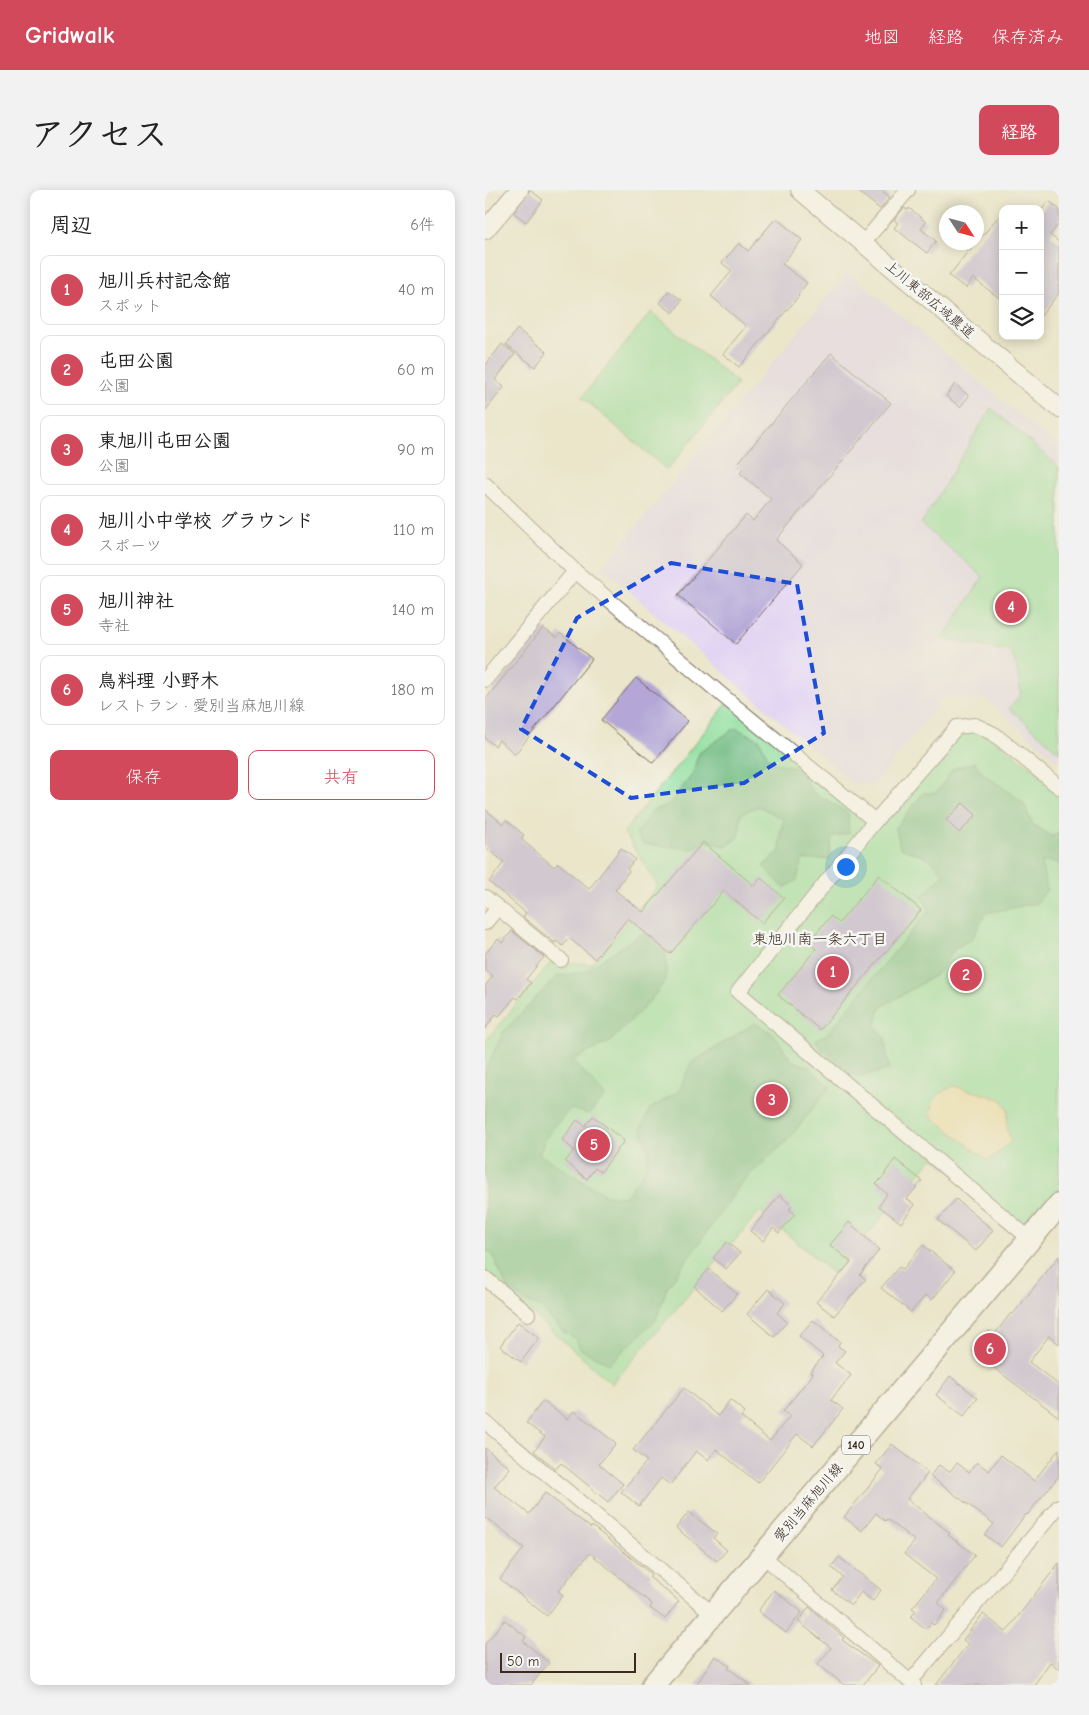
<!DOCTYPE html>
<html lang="ja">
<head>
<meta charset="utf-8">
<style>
  :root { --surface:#fff; --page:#f2f2f2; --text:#222; --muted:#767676; --line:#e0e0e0; --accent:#d1495b }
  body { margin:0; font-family:"Comic Neue","Klee One",sans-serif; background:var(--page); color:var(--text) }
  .controls { position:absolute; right:15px; top:15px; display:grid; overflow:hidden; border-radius:10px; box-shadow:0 2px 12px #0003 }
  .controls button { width:45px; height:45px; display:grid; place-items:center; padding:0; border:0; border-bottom:1px solid var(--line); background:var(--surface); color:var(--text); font:25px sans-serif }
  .compass { position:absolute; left:454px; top:15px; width:45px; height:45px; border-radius:50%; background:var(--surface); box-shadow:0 2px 12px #0003; rotate:126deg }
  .scale { position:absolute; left:15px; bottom:12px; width:136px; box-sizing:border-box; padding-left:5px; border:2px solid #3b2a1e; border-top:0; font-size:14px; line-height:18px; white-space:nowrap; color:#3b2a1e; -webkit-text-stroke:4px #f6f6f2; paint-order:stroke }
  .you { position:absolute; left:360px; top:676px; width:18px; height:18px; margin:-12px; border:4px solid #fff; border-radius:50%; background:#1a73e8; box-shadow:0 0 0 8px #1a73e833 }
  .badge { display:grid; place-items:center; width:32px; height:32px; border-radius:50%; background:var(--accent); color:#fff; font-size:16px; font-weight:700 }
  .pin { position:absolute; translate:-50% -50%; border:2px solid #fff; box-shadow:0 1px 5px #0006 }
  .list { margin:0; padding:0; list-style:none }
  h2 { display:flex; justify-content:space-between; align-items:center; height:65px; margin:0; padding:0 20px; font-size:21px }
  h2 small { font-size:16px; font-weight:400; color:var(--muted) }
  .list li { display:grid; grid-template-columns:32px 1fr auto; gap:15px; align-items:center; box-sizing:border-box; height:70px; margin:0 10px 10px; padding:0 10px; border:1px solid var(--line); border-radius:10px }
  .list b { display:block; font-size:19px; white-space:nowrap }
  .list p { margin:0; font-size:16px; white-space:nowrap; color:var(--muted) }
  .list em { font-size:16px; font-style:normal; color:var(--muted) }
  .actions { display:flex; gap:10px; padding:15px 20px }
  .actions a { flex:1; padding:11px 0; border:1px solid var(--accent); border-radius:10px; text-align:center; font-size:18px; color:var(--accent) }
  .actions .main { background:var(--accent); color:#fff }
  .icon { flex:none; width:28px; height:28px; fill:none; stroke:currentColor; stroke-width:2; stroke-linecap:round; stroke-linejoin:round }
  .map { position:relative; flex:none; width:574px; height:1495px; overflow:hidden; border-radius:10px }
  header { display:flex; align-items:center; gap:30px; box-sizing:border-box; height:70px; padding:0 25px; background:var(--accent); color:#fff }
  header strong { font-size:24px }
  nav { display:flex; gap:28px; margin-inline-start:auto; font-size:18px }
  .intro { display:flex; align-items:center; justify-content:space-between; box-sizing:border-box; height:120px; padding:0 30px }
  h1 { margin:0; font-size:35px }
  .button { padding:12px 22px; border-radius:10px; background:var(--accent); color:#fff; font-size:18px; font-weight:700 }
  main { display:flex; gap:30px; padding:0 30px }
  aside { flex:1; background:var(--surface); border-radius:10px; box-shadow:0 2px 12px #0003 }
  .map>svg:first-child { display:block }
  .built { fill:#e2d4f3 }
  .green { fill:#90df9e; stroke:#66845e }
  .forest { fill:#74be85; stroke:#587452 }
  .sand { fill:#eeda9e; stroke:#94825e }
  .building { fill:#b4a7d7 }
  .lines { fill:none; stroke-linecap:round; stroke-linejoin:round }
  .minor-casing { stroke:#796c5b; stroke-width:16 }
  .tertiary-casing { stroke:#796c5b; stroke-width:20 }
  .primary-casing { stroke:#796c5b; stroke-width:25 }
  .minor { stroke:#fff; stroke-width:14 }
  .tertiary { stroke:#fff; stroke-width:18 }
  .primary { stroke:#fff; stroke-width:22 }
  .marked { fill:none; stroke:#1d4ed8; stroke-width:4; stroke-dasharray:10 6; stroke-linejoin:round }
  .labels { text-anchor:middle; stroke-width:5; stroke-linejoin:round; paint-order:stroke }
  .shield { fill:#f6f6f2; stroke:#73675e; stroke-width:1 }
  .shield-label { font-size:12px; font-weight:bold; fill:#3b2a1e }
  .street-label { font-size:14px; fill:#3b2a1e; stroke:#f6f6f2 }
  .neighbourhood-label { font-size:15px; fill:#3b2a1e; stroke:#f6f6f2 }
</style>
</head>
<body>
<header>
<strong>Gridwalk</strong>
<nav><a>地図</a><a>経路</a><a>保存済み</a></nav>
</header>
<div class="intro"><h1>アクセス</h1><a class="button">経路</a></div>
<main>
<aside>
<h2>周辺<small>6件</small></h2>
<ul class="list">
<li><span class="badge">1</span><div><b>旭川兵村記念館</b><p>スポット</p></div><em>40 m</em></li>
<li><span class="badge">2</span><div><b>屯田公園</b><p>公園</p></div><em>60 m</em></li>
<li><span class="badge">3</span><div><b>東旭川屯田公園</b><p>公園</p></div><em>90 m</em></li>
<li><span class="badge">4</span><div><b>旭川小中学校 グラウンド</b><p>スポーツ</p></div><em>110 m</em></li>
<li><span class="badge">5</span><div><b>旭川神社</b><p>寺社</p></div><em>140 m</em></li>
<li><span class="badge">6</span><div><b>鳥料理 小野木</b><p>レストラン · 愛別当麻旭川線</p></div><em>180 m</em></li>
</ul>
<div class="actions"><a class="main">保存</a><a>共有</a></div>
</aside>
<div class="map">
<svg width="574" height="1495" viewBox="0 0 574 1495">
  <rect width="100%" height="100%" fill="#f6f6f2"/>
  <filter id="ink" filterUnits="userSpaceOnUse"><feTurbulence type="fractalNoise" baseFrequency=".02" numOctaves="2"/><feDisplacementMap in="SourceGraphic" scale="10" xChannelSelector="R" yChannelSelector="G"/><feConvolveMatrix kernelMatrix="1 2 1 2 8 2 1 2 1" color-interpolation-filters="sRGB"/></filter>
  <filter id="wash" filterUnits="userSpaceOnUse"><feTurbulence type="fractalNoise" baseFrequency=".0096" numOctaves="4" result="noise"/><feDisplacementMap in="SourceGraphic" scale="20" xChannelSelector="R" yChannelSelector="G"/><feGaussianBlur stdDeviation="1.12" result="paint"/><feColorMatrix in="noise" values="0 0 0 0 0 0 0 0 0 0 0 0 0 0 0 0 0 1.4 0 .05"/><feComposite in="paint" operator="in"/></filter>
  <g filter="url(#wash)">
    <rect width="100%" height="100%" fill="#ebe6cb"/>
    <polygon class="built" points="363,82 574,258 574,572 501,509 459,507 390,594 369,594 117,378"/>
    <g class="green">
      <polygon points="166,122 253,193 182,280 97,207"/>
      <polygon points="506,218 574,277 574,562 524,518 536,504 532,478 526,462 458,448 498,387 436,334"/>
      <polygon points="244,511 390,631 472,537 490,535 574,598 574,1015 545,1049 448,967 349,1084 275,1021 127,1194 0,1082 0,852 67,771 107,774 173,696 139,642"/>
    </g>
    <g class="forest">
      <polygon points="250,538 274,549 285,571 311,578 328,602 363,623 364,643 347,647 344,669 317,670 312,690 299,698 278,676 295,661 295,643 299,629 273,616 256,624 254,647 241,656 221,651 207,659 158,654 151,644 168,620 183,615 207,585 214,563"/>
      <polygon points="490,572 497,583 538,612 548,635 567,646 574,643 574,677 569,672 556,672 562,700 552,713 501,723 487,749 470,758 451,785 396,817 390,836 400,848 404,880 372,887 334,857 331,849 341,845 444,720 437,706 459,684 443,668 415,658 411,638 438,603 451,603 468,579"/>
      <polygon points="157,743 181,755 181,790 164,812 126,851 88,870 120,906 104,924 85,919 63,944 54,964 120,1005 140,1007 161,979 164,960 156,939 165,919 194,901 206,873 270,833 288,844 307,871 323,876 345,897 302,951 258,991 182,1098 171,1130 124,1174 95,1159 91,1149 78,1141 54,1116 41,1112 23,1099 7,1064 0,1060 0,881 18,842 72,786 99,782"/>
    </g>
    <path class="sand" d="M 469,896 L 516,909 L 523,920 L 522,937 L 526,952 L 503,971 L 446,926 C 447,907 453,904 469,896 Z"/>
    <g id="blocks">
      <g class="building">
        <polygon points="45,0 58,10 41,32 29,23"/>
        <polygon points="371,0 396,0 405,7 395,19"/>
        <polygon points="564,11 574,19 574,34 565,45 574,52 574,103 555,127 555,22"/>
        <polygon points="419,18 423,20 424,18 441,32 436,39 451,51 442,63 409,38 413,33 409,30"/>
        <polygon points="518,21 518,111 488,88 481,98 464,86 484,60 485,61"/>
        <polygon points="291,28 317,50 297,74 322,93 313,105 314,106 254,177 238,164 261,136 226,106 247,81 237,73 254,53 263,61"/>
        <polygon points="184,101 197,110 188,123 175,113"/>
        <polygon points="32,139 62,162 50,177 21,155"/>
        <polygon points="17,154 30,164 10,190 19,197 0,221 0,176"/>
        <polygon points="346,163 406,213 291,350 318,374 251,454 193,405 261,325 268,331 286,309 255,283 258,280 252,274"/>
        <polygon points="470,194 484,206 475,217 461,206"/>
        <polygon points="58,438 72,448 75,443 107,469 30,564 14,550 10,556 0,548 0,510"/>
        <polygon points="151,488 203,531 168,573 116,530"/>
        <polygon points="478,613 491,625 474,643 461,630"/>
        <polygon points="0,619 18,634 21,630 39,645 36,649 69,677 73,673 104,699 136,658 150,669 142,679 144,681 130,700 158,722 218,652 269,696 276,688 299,708 277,733 239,701 185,764 143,728 110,769 84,748 78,756 71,751 70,753 38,727 41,723 4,692 19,672 0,657"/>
        <polygon points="394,685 436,720 335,840 293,805 331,759 323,752 346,726 354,733"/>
        <polygon points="27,741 59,767 41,789 46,793 33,809 30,807 14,826 11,824 0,839 0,796 8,786 0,780 0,764 13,749 17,753"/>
        <polygon points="108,926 139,951 116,982 110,978 102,989 80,972 89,960 77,950 92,930 100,936"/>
        <polygon points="410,969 437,991 422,1009 430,1015 416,1033 394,1016 402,1004 391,994 401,984 400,983"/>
        <polygon points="295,1005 307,1016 304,1019 310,1024 294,1043 288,1038 278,1051 265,1041"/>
        <polygon points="471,1009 508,1040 491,1061 453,1030"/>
        <polygon points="364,1032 394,1060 375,1085 381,1089 349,1126 331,1112 366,1072 345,1055"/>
        <polygon points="242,1052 255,1063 241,1079 228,1068"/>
        <polygon points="438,1055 470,1081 447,1110 441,1105 426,1122 396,1098 414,1077 418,1079"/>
        <polygon points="574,1066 574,1154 564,1146 544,1172 574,1195 574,1227 488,1162 504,1141 509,1145 526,1123 528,1124"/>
        <polygon points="224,1079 252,1104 237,1121 209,1096"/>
        <polygon points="283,1099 300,1113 292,1123 302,1132 289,1147 262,1124"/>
        <polygon points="328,1130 355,1152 353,1156 360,1161 350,1173 366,1185 346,1210 358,1219 328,1256 312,1244 273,1293 231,1259 223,1270 211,1261 185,1295 176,1288 154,1316 136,1302 162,1271 148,1260 199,1198 233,1226 245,1210 260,1222 256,1227 285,1251 305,1226 298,1221 328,1184 325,1182 338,1166 314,1146"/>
        <polygon points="33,1132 54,1148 36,1172 15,1156"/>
        <polygon points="465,1186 493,1208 479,1226 451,1205"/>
        <polygon points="58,1211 82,1229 89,1221 131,1253 114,1274 138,1294 123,1312 76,1273 71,1279 49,1261 60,1247 41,1233"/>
        <polygon points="407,1254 443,1283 422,1309 465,1343 463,1345 490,1365 453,1413 461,1420 449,1435 446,1433 441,1439 426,1427 431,1421 427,1418 451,1389 419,1364 430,1351 402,1329 400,1331 391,1323 377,1341 359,1327 398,1279 391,1274"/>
        <polygon points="0,1258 25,1278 9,1297 44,1324 60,1303 106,1338 107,1336 166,1384 164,1387 194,1411 180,1429 165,1418 167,1414 105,1363 73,1401 78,1405 62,1426 15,1389 39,1358 0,1327"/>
        <polygon points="574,1259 574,1286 542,1325 541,1324 516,1357 500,1345 509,1334 445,1286 454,1275 464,1282 472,1273 484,1282 492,1272 504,1281 516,1265 549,1291"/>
        <polygon points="204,1322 232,1344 228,1348 242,1360 232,1371 191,1338"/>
        <polygon points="354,1367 396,1400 388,1411 376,1402 366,1415 347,1400 358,1387 346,1377"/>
        <polygon points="574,1373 574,1479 565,1472 549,1495 451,1495 483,1454 478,1450 498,1424 521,1442"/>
        <polygon points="289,1400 317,1422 301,1443 273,1421"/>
        <polygon points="324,1417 359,1448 357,1450 393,1476 378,1495 359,1495 333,1474 346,1458 313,1431"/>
        <polygon points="20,1430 41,1447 38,1451 64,1473 46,1495 0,1495 0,1454"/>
        <polygon points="230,1466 245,1476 243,1478 266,1495 211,1495"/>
      </g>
    </g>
  </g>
  <g filter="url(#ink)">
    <use href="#blocks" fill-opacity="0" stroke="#796c5b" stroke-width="1"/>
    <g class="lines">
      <defs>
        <g id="minor">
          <polyline points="378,53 423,0"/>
          <polyline points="0,294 90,381 244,511 390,631"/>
          <polyline points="0,490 90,381"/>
          <polyline points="0,707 76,770"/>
          <polyline points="0,733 13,718"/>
          <polyline points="545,1049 253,802 390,631 472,537 490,535 509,544 574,597"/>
          <polyline points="0,1088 43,1124"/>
          <polyline points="0,1232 228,1424"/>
          <polyline points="278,1366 429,1495"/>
          <polyline points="425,1492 574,1316"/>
        </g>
        <g id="tertiary">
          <polyline points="315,0 574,218"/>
          <polyline points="0,40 34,0"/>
        </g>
        <polyline id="primary" points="168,1495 574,1015"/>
      </defs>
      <use href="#minor" class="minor-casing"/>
      <use href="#tertiary" class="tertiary-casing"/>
      <use href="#primary" class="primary-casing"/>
      <use href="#minor" class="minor"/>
      <use href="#tertiary" class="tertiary"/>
      <use href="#primary" class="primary"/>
    </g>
  </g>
  <path d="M0 0H574V1495H0ZM 186,373 L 312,394 L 339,543 L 259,593 L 146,608 L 36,539 L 92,428 Z" fill="#ebe6cb" fill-opacity=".55" fill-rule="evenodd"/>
  <path class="marked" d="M 186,373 L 312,394 L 339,543 L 259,593 L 146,608 L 36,539 L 92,428 Z"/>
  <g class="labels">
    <rect class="shield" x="357" y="1245.5" width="28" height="19" rx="4"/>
    <g class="shield-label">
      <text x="371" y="1259">140</text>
    </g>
    <g class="street-label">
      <text transform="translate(445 109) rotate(40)" y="5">上川東部広域農道</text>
      <text transform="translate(323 1312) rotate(-50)" y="5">愛別当麻旭川線</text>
    </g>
    <g class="neighbourhood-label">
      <text x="335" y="754">東旭川南一条六丁目</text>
    </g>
  </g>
</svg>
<div class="controls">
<button>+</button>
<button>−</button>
<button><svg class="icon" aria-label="layers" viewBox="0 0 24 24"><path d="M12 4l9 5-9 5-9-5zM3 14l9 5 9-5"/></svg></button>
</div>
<svg class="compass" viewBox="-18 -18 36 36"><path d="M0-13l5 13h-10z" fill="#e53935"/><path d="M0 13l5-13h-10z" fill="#767676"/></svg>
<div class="scale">50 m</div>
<div class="you"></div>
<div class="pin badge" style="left:348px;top:782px">1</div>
<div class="pin badge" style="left:481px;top:785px">2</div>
<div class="pin badge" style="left:287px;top:910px">3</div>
<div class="pin badge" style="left:526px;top:417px">4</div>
<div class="pin badge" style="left:109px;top:955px">5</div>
<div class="pin badge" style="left:505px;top:1159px">6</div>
</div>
</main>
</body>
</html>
